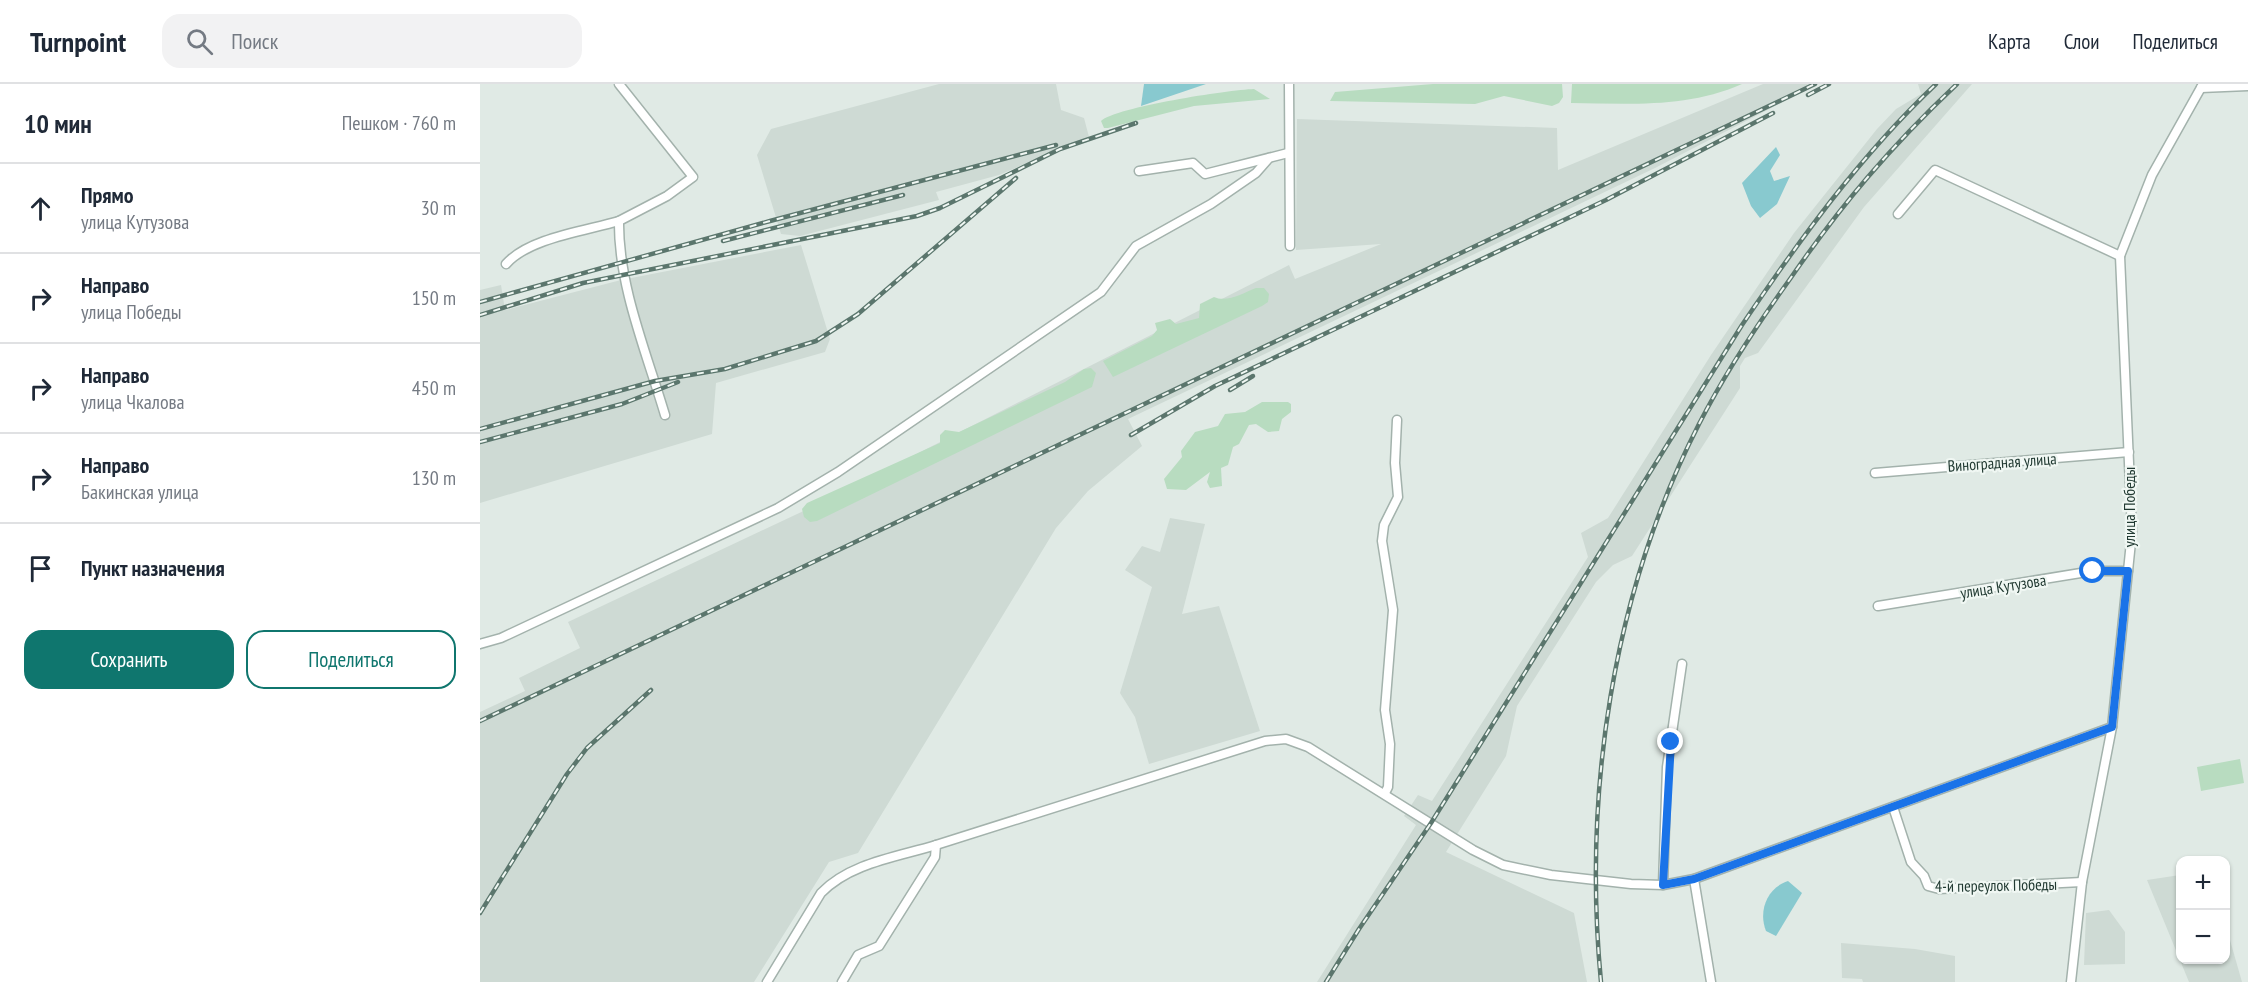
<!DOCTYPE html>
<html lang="ru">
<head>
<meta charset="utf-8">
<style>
  :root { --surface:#fff; --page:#f2f2f3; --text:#1f2937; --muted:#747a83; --line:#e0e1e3; --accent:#0f766e }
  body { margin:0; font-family:"PT Sans Narrow",sans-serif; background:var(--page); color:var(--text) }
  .controls { position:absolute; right:18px; bottom:18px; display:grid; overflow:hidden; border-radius:12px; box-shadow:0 2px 4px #0004 }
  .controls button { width:54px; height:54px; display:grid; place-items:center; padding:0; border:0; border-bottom:2px solid var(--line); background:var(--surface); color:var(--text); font:30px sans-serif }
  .stop { position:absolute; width:18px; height:18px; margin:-14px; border:4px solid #1a73e8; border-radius:50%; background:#fff }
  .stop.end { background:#1a73e8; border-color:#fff; box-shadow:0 2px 6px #0008 }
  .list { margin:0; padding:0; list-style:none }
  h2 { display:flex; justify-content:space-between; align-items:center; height:78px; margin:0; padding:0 24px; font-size:26px }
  h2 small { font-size:20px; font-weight:400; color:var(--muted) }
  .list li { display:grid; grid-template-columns:39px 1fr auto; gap:18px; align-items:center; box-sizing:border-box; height:90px; padding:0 24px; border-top:2px solid var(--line) }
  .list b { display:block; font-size:22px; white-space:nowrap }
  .list p { margin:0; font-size:20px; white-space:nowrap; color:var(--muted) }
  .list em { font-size:20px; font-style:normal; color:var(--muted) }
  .actions { display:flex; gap:12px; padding:18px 24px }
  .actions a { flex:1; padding:14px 0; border:2px solid var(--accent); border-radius:18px; text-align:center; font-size:21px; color:var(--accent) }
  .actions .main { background:var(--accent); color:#fff }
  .icon { flex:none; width:33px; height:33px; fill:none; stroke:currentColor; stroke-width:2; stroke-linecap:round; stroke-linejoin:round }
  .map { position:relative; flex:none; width:1768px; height:898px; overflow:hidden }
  header { display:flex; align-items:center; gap:36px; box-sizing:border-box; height:84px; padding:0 30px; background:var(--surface); border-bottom:2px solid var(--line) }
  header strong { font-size:28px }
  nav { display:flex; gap:33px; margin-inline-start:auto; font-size:21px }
  .search { width:420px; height:54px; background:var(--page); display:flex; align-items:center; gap:15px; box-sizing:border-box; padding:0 21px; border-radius:18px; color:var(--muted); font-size:22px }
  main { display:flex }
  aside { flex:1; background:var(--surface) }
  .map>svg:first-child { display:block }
  .built { fill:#cedad4 }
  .green { fill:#b8dcc0 }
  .water { fill:#88c9cf }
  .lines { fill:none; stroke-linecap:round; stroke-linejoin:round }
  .minor-casing { stroke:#a3b2ac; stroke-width:11 }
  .minor { stroke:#fff; stroke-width:8 }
  .rail-casing { stroke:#5b766d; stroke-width:4.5 }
  .rail { stroke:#f0f7f3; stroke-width:2; stroke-dasharray:7; stroke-linecap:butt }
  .route { stroke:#1a73e8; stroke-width:8 }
  .labels { text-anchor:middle; stroke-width:4.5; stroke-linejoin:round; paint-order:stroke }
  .street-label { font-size:16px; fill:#213a32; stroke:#f0f7f3 }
</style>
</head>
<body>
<header>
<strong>Turnpoint</strong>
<div class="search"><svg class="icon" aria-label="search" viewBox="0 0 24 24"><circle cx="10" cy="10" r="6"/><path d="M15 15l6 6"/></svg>Поиск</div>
<nav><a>Карта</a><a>Слои</a><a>Поделиться</a></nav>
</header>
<main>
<aside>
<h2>10 мин<small>Пешком · 760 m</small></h2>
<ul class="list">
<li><svg class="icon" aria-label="ahead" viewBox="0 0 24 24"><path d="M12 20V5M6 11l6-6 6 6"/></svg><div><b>Прямо</b><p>улица Кутузова</p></div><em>30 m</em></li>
<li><svg class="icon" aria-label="right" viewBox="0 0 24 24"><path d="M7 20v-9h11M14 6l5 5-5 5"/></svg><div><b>Направо</b><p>улица Победы</p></div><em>150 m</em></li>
<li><svg class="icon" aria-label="right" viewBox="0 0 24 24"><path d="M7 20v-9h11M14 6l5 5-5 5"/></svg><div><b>Направо</b><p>улица Чкалова</p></div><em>450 m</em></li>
<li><svg class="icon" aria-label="right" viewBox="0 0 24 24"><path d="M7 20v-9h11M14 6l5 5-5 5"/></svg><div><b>Направо</b><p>Бакинская улица</p></div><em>130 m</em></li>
<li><svg class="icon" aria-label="arrive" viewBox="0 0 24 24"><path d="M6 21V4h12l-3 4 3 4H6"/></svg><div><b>Пункт назначения</b></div></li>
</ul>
<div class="actions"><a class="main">Сохранить</a><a>Поделиться</a></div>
</aside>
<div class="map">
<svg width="1768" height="898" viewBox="0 0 1768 898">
  <rect width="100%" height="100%" fill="#e0eae5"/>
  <g class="built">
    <polygon points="459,0 576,0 581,26 604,34 609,53 519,91 456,108 459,116 320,152 301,150 277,71 291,45"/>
    <polygon points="1283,0 1338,0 1175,84 648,335 662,362 608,407 576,444 378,769 349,778 274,898 0,898 0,628 45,607 39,594 100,564 88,538 332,423 809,181 815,195 901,160 816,166 817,35 1077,44 1078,86"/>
    <polygon points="1438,0 1492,0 1384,123 1278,269 1265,274 1260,282 1260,304 1152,472 1133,481 1116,498 1037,622 1026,672 966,768 1094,829 1107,898 837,898 936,741 924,732 938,711 952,717 1108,473 1101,449 1128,434 1231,271 1314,149 1397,45 1416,25 1441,10"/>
    <polygon points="321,161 350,255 345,268 236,299 232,350 0,419 0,206 21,201 25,226 141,196"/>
    <polygon points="690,434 725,440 702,530 739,522 780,647 669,680 655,633 640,609 672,503 645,486 662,462 680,468"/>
    <polygon points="1700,791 1700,876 1746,876 1746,842 1762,898 1709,898 1667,796"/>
    <polygon points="1629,826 1645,848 1645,880 1604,881 1606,829"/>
    <polygon points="1361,859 1435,865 1475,872 1475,898 1383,898 1382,895 1362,894"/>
  </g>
  <g class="green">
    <polygon points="953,0 1082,0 1083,13 1079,19 1072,22 1024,12 995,20 850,17 855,8"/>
    <path d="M 1092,0 L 1262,0 C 1208,24 1149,20 1091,19 Z"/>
    <path d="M 774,5 L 790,15 L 714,22 L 628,44 L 624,44 L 621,37 C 636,23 748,6 774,5 Z"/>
    <path d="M 776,204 L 784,204 L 789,210 L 788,218 L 782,222 L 633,293 L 623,277 L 672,252 L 677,246 L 675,239 L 690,235 L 696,240 L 719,234 L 720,220 L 734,213 C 747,219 763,209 776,204 Z"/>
    <polygon points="611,284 616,289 612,303 337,437 330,438 324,433 322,425 327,419 460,359 460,351 465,346 479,348 585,298 604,285"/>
    <polygon points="782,318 808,318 811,320 811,328 802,335 799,347 788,348 776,340 769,341 759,360 753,363 748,381 741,384 742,402 730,404 727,398 730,388 706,406 687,405 684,395 702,373 701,367 715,348 738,342 745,330 765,328"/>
    <polygon points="1760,675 1764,699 1721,707 1717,683"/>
  </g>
  <g class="water">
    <polygon points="664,0 726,0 661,22"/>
    <polygon points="1296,63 1300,71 1290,87 1294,97 1310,92 1297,120 1280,134 1271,122 1262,99"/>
    <path d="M 1308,797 L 1322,809 L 1296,852 L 1286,847 C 1278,827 1287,804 1308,797 Z"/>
  </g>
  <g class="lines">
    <defs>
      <g id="minor">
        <path d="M 139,0 L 213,93 L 187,112 L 139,137 C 138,201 167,270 185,331"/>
        <polyline points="809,0 810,162"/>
        <polyline points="1721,4 1768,2"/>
        <polyline points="659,87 713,79 725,90 808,69"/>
        <polyline points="1418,130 1455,86 1640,172"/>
        <path d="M 26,180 C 49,154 105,147 139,137"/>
        <polyline points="1395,389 1649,368"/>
        <polyline points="1398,522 1613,487 1648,487"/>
        <polyline points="0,560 21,554 298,424 358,388 621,208 656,162 731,120 776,89 789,74"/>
        <polyline points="905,709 908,703 910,660 905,626 913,526 902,457 904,441 918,413 915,379 917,336"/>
        <polyline points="1413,723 1431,778 1444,792 1448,802 1459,805 1602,798"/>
        <polyline points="1214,795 1231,898"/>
        <polyline points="1183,801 1187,683 1202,580"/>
        <path d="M 287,898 L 341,809 C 370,779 417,773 456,761"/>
        <polyline points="362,898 378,871 399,862 455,773 456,761 785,657 806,655 828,663 993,766 1023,781 1071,791 1151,800 1183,801 1214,795 1632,643"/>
        <polyline points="1591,898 1602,798 1632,643 1652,448 1640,172 1672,91 1723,0"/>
      </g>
    </defs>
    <use href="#minor" class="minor-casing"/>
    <use href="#minor" class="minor"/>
    <defs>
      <g id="rail">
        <polyline points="1328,11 1349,0"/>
        <polyline points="243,157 423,111"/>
        <polyline points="0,218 290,137 576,61"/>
        <polyline points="0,231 103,199 437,132 460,124 580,65 656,39"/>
        <polyline points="750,306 773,292"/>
        <polyline points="0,345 175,297 245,285 336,257 378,230 536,94"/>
        <polyline points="651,351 735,302 1126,116 1293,29"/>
        <polyline points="0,358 142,320 198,298"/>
        <polyline points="0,637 1335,0"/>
        <polyline points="0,829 87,690 107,664 171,606"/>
        <path d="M 846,898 L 879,845 L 951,739 L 1262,241 C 1320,155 1380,72 1456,0"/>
        <path d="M 1121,898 C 1103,709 1132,510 1219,340 C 1245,289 1277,241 1310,195 C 1361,121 1411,62 1477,0"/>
      </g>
    </defs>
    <use href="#rail" class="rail-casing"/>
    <use href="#rail" class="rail"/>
  </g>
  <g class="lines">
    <polyline class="route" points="1191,658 1183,801 1214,795 1632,643 1648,487 1613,487"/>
  </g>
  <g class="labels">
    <g class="street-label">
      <text transform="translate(1522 378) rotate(-4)" y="6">Виноградная улица</text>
      <text transform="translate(1649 423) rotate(-90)" y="6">улица Победы</text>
      <text transform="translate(1523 502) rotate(-9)" y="6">улица Кутузова</text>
      <text transform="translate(1516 801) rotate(-1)" y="6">4-й переулок Победы</text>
    </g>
  </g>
</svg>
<div class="controls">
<button>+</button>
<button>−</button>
</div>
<div class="stop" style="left:1613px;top:487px"></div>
<div class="stop end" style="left:1191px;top:658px"></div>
</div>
</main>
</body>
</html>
